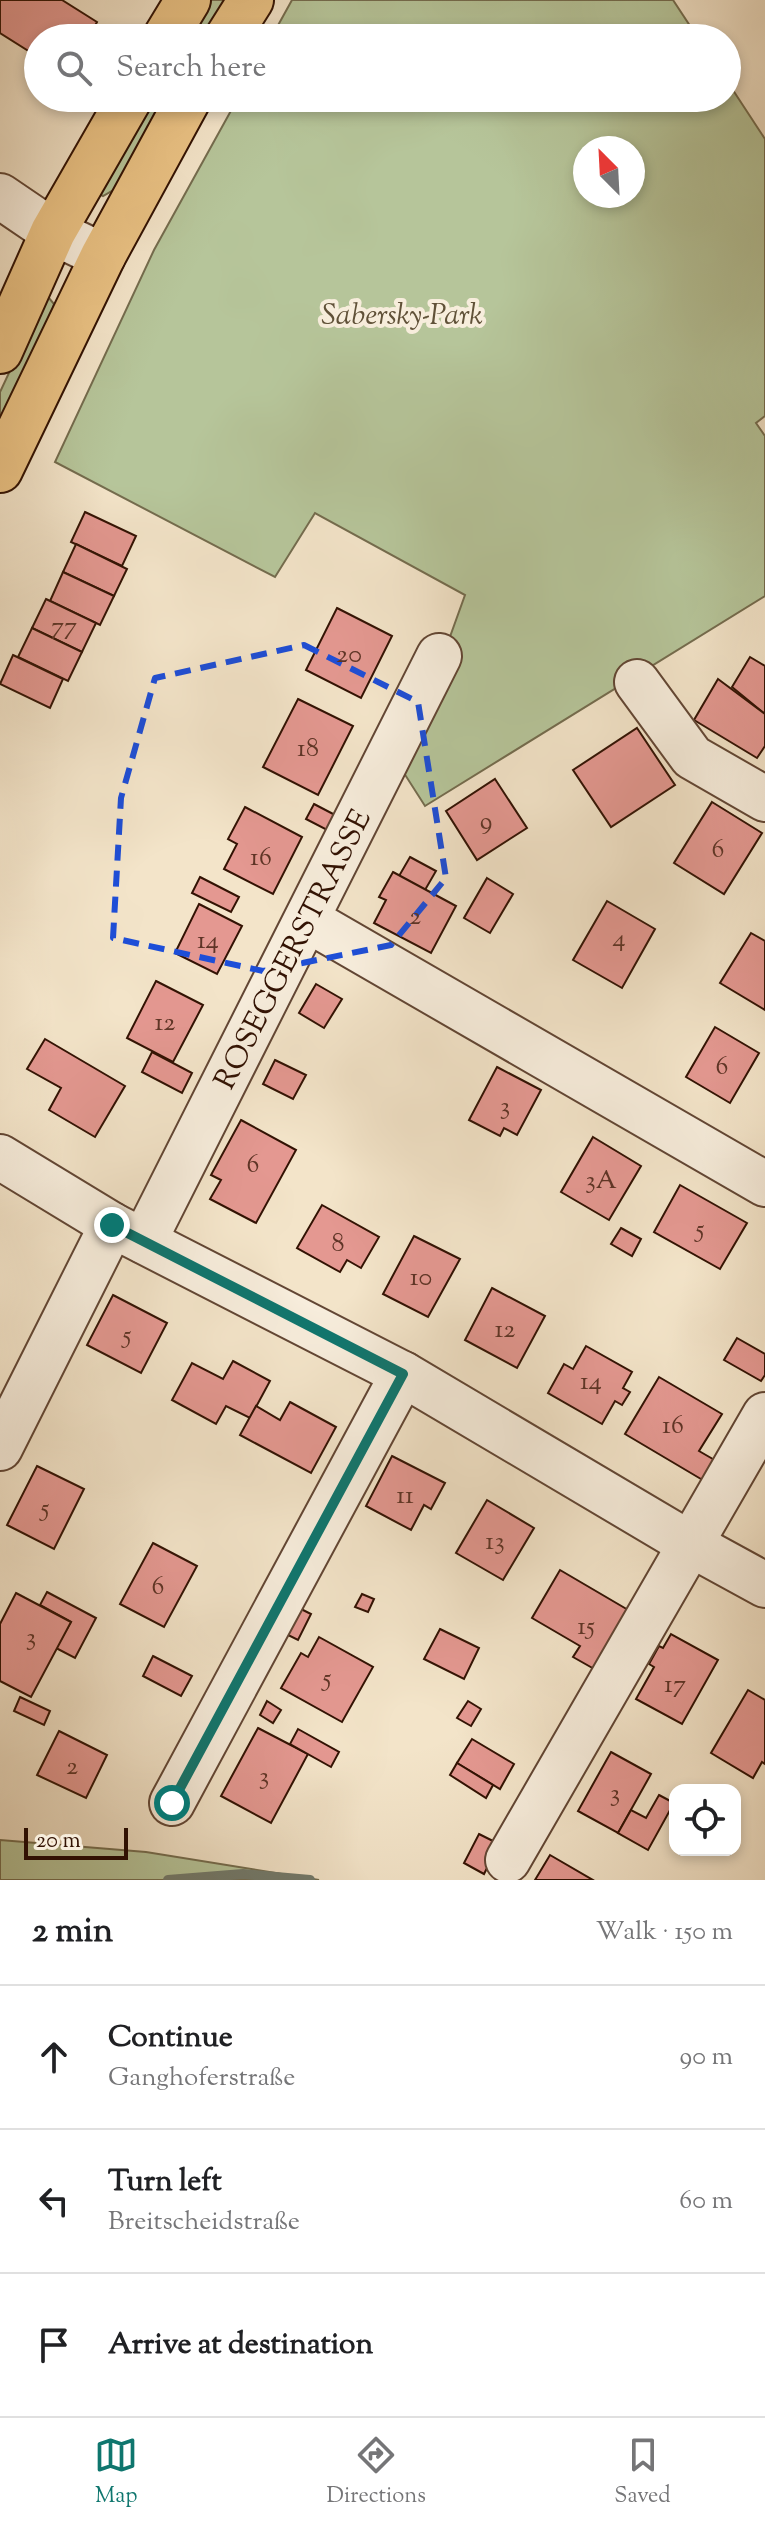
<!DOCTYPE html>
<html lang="en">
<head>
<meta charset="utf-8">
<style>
  :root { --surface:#fff; --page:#f2f2f2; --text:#202124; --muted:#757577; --line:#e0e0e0; --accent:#0f766e }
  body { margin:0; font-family:"Sorts Mill Goudy",serif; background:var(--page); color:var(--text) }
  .controls { position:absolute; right:24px; bottom:24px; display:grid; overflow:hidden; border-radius:16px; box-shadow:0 4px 12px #0003 }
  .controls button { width:72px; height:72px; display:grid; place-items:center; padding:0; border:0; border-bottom:2px solid var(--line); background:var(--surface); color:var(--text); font:40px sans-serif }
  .compass { position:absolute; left:573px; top:136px; width:72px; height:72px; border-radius:50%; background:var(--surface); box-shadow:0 4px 12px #0003; rotate:336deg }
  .scale { position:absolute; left:24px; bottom:20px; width:104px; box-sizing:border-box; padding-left:8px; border:4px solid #321203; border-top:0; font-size:22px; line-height:28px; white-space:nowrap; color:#321203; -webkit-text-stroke:6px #f7eddc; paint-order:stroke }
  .stop { position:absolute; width:24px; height:24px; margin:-18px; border:6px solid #0f766e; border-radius:50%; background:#fff }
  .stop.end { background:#0f766e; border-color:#fff; box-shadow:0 2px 8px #0008 }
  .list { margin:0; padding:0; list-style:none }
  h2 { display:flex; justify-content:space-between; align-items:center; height:104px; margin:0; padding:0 32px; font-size:34px }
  h2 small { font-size:26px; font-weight:400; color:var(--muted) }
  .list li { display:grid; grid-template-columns:52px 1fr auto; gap:24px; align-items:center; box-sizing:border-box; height:144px; padding:0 32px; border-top:2px solid var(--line) }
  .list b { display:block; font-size:30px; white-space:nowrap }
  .list p { margin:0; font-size:26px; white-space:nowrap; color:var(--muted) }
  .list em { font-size:26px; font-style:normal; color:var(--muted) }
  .icon { flex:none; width:44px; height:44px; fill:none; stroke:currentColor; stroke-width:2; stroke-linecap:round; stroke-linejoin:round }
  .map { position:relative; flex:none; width:765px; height:1880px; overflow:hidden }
  .search { position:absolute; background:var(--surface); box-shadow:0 4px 12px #0003; left:24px; right:24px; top:24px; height:88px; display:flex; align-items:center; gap:20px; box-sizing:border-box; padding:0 28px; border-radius:44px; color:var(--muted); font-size:30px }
  .sheet { height:536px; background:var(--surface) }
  nav { display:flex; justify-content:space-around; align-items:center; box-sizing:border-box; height:112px; border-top:2px solid var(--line); background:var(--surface); font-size:22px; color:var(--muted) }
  nav a { display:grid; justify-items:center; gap:4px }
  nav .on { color:var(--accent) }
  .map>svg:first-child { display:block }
  .green { fill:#b6c59a; stroke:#746c4e; stroke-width:2; fill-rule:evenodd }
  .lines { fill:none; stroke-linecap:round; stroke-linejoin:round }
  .stream { stroke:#727a6c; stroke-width:10 }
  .building { fill:#e49891; stroke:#321203; stroke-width:2 }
  .minor-casing { stroke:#624634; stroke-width:48 }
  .major-casing { stroke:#321203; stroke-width:48 }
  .minor { stroke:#f7eddc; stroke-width:44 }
  .major { stroke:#eac284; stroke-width:44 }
  .route { stroke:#0f766e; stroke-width:10 }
  .marked { fill:none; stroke:#1d4ed8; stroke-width:6; stroke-dasharray:16 10; stroke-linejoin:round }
  .labels { text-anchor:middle; stroke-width:8; stroke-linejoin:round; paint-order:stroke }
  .number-label { font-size:26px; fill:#5e3426 }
  .park-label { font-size:30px; font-style:italic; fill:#605138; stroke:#f7eddc }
  .street-label { font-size:30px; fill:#321203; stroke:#f7eddc }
</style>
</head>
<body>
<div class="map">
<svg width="765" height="1880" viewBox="0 0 765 1880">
  <rect width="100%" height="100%" fill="#f3e4c9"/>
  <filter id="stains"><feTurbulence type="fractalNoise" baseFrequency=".0025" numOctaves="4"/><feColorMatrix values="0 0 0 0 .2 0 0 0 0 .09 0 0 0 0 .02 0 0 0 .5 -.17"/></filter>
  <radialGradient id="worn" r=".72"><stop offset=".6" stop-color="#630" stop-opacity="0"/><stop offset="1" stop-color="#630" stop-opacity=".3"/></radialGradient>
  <g class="green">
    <polygon points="204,0 229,0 206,38 181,38"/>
    <polygon points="292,0 673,0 698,38 271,38"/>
    <path d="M 727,81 L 765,139 L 765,416 L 756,423 L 765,436 L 765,596 L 425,806 L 402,770 L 465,595 L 315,513 L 275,577 L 55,462 L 154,250 L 238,98 L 727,98 ZM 585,148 L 633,148 L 633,196 L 585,196 Z"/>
    <polygon points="146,98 171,98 122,185 103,196 99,194"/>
    <polygon points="44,298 49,298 54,304 50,318 0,431 0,392"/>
    <polygon points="0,1840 146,1852 319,1880 0,1880"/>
  </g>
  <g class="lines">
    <polyline class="stream" points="168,1880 243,1874 310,1880"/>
  </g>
  <g class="building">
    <polygon points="0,0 62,0 97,22 88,38 38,38 38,57 0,33"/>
    <polygon points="85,512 136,536 122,566 71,542"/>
    <polygon points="76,544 127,569 114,596 63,572"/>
    <polygon points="63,572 114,596 100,625 50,601"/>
    <polygon points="46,599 96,623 82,652 32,628"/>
    <polygon points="337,608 392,636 361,698 306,670"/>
    <polygon points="32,628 82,652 68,681 18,657"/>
    <polygon points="13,655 63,679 50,708 0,684"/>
    <polygon points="750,657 765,666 765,714 732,687"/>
    <polygon points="718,679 765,714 765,746 757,758 694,720"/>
    <polygon points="298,699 353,726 318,795 263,767"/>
    <polygon points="637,728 675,785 611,827 573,770"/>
    <polygon points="495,779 527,828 477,860 446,811"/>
    <polygon points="712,802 762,833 724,894 674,863"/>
    <polygon points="314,804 337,816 329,831 306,819"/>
    <polygon points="245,807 302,837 273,894 224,869 237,844 228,839"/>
    <polygon points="410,857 436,871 425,890 399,876"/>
    <polygon points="393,872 456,906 431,953 374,923 386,900 379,897"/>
    <polygon points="200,877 239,897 231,912 192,893"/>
    <polygon points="487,878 513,894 490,933 464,918"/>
    <polygon points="607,901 655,929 622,988 573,960"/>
    <polygon points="199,904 242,926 217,974 175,953"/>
    <polygon points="751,933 765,941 765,1010 720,983"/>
    <polygon points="156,981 203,1005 173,1062 127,1038"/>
    <polygon points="316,984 342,999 324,1028 299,1013"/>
    <polygon points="715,1027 759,1053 730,1103 686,1077"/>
    <polygon points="45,1039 125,1086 95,1137 49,1110 61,1088 27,1069"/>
    <polygon points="152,1052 192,1073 182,1093 142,1072"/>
    <polygon points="275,1060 306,1075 293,1099 263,1084"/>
    <polygon points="497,1067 541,1090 517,1135 504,1128 500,1136 469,1120"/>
    <polygon points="241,1120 296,1150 256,1223 210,1199 221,1180 211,1175"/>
    <polygon points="593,1137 641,1166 609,1220 561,1192"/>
    <polygon points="680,1185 747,1223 720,1269 654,1232"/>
    <polygon points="322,1205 379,1237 361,1268 347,1260 340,1272 297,1248"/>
    <polygon points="621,1228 641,1239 632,1256 611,1244"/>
    <polygon points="414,1236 460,1259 428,1317 383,1294"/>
    <polygon points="492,1288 545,1316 517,1368 465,1340"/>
    <polygon points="113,1295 167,1323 141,1373 87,1345"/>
    <polygon points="737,1338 765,1354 765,1375 761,1381 724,1360"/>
    <polygon points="586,1346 632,1372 623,1388 630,1392 622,1405 615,1401 602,1424 548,1393 564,1364 573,1369"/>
    <polygon points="233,1361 270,1381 250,1418 226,1406 216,1424 172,1400 192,1363 223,1379"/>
    <polygon points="659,1377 722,1414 699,1451 718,1462 706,1482 625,1434"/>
    <polygon points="290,1402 336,1427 311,1473 240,1435 256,1406 280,1420"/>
    <polygon points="392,1456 445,1483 431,1509 424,1505 411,1530 366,1506"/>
    <polygon points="37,1466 84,1489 54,1549 7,1525"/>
    <polygon points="487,1500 534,1528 503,1580 456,1553"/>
    <polygon points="153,1543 197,1566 164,1627 120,1604"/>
    <polygon points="560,1570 635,1614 596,1670 573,1657 580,1646 532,1618"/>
    <polygon points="47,1592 96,1618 75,1658 56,1648 71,1622 40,1605"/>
    <polygon points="16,1593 71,1622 31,1697 0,1681 0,1624"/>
    <polygon points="362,1594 374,1599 368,1612 355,1607"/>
    <polygon points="297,1607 311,1614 298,1640 284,1633"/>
    <polygon points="440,1629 479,1648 464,1679 424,1659"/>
    <polygon points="671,1634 718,1660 682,1724 636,1699 654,1667 649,1664 659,1646 663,1648"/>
    <polygon points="319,1637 373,1667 342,1722 281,1688 301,1653 308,1657"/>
    <polygon points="153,1656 192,1676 181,1696 143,1676"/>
    <polygon points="748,1690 765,1700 765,1764 762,1762 753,1778 711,1753"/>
    <polygon points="20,1697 50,1711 44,1725 14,1711"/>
    <polygon points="267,1701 281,1710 273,1723 260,1715"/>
    <polygon points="468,1701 481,1709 471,1726 457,1718"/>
    <polygon points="258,1728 308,1754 271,1823 221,1796"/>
    <polygon points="298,1729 339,1752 331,1767 290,1744"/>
    <polygon points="59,1731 107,1755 86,1798 37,1775"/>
    <polygon points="472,1739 514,1764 500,1789 457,1763"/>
    <polygon points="611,1752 651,1774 618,1833 578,1811"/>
    <polygon points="457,1763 493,1785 486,1798 450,1775"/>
    <polygon points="659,1795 674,1803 648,1850 618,1833 631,1810 646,1818"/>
    <polygon points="479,1834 499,1844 484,1874 464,1863"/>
    <polygon points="550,1855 593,1880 535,1880"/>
  </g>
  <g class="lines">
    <defs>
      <g id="minor">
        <polyline points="0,196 53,232 103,256"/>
        <polyline points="637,682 692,757 765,799"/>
        <polyline points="308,920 765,1184"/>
        <polyline points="0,1157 112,1225 403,1374 690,1544 765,1585"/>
        <polyline points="144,1241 439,656"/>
        <polyline points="0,1448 112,1225"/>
        <polyline points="172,1803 403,1374"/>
        <polyline points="508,1860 765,1415"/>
      </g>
      <g id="major">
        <polyline points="165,38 188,0"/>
        <polyline points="227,38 251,0"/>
        <polyline points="0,351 53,232 130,98"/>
        <polyline points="0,470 103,256 189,98"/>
      </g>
    </defs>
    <use href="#minor" class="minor-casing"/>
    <use href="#major" class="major-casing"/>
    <use href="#minor" class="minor"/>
    <use href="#major" class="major"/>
  </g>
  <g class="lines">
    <polyline class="route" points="112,1225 403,1374 172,1803"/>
  </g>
  <path class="marked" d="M 304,645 L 418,702 L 446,878 L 391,945 L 263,971 L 113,938 L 121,798 L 155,678 Z"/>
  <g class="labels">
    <g class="number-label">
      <text x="64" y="634">77</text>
      <text x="349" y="662">20</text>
      <text x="308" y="756">18</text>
      <text x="486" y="829">9</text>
      <text x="718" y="857">6</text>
      <text x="261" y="865">16</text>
      <text x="415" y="924">2</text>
      <text x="619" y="946">4</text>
      <text x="208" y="948">14</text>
      <text x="165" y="1030">12</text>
      <text x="722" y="1074">6</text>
      <text x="505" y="1114">3</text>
      <text x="253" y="1172">6</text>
      <text x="601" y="1188">3A</text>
      <text x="700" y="1237">5</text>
      <text x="338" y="1251">8</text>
      <text x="421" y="1285">10</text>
      <text x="505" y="1337">12</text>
      <text x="127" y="1343">5</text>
      <text x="591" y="1389">14</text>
      <text x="673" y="1433">16</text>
      <text x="405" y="1503">11</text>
      <text x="45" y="1516">5</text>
      <text x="495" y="1549">13</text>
      <text x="158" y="1594">6</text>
      <text x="586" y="1634">15</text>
      <text x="31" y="1645">3</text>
      <text x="327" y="1686">5</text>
      <text x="675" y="1692">17</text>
      <text x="72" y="1774">2</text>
      <text x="264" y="1784">3</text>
      <text x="615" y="1801">3</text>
    </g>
    <g class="park-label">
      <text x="402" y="324">Sabersky-Park</text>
    </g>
    <g class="street-label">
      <text transform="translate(292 949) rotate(-63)" y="10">ROSEGGERSTRASSE</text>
    </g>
  </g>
  <rect width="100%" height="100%" filter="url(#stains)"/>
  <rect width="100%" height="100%" fill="url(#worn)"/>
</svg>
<div class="controls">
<button><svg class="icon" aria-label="locate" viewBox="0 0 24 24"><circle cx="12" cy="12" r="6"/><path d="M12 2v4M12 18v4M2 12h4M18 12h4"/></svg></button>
</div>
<svg class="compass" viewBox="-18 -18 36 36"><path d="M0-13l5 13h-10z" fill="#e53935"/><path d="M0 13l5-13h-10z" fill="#757577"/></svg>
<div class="scale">20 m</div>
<div class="stop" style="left:172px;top:1803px"></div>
<div class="stop end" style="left:112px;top:1225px"></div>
<div class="search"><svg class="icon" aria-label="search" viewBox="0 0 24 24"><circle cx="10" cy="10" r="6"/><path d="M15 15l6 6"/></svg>Search here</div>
</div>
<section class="sheet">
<h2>2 min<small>Walk · 150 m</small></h2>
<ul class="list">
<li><svg class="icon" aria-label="ahead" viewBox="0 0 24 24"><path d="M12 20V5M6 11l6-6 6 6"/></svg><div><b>Continue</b><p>Ganghoferstraße</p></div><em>90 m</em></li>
<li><svg class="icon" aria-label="left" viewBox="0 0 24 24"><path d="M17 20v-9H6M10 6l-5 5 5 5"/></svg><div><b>Turn left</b><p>Breitscheidstraße</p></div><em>60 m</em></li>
<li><svg class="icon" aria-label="arrive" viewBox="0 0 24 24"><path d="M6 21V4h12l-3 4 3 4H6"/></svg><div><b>Arrive at destination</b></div></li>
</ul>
</section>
<nav>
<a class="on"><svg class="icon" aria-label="map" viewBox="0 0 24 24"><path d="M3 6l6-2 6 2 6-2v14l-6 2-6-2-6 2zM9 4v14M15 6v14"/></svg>Map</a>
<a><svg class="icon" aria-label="directions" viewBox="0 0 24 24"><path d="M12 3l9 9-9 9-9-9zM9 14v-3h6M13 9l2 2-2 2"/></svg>Directions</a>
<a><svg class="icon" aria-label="saved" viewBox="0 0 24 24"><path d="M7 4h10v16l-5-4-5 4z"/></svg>Saved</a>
</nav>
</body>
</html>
